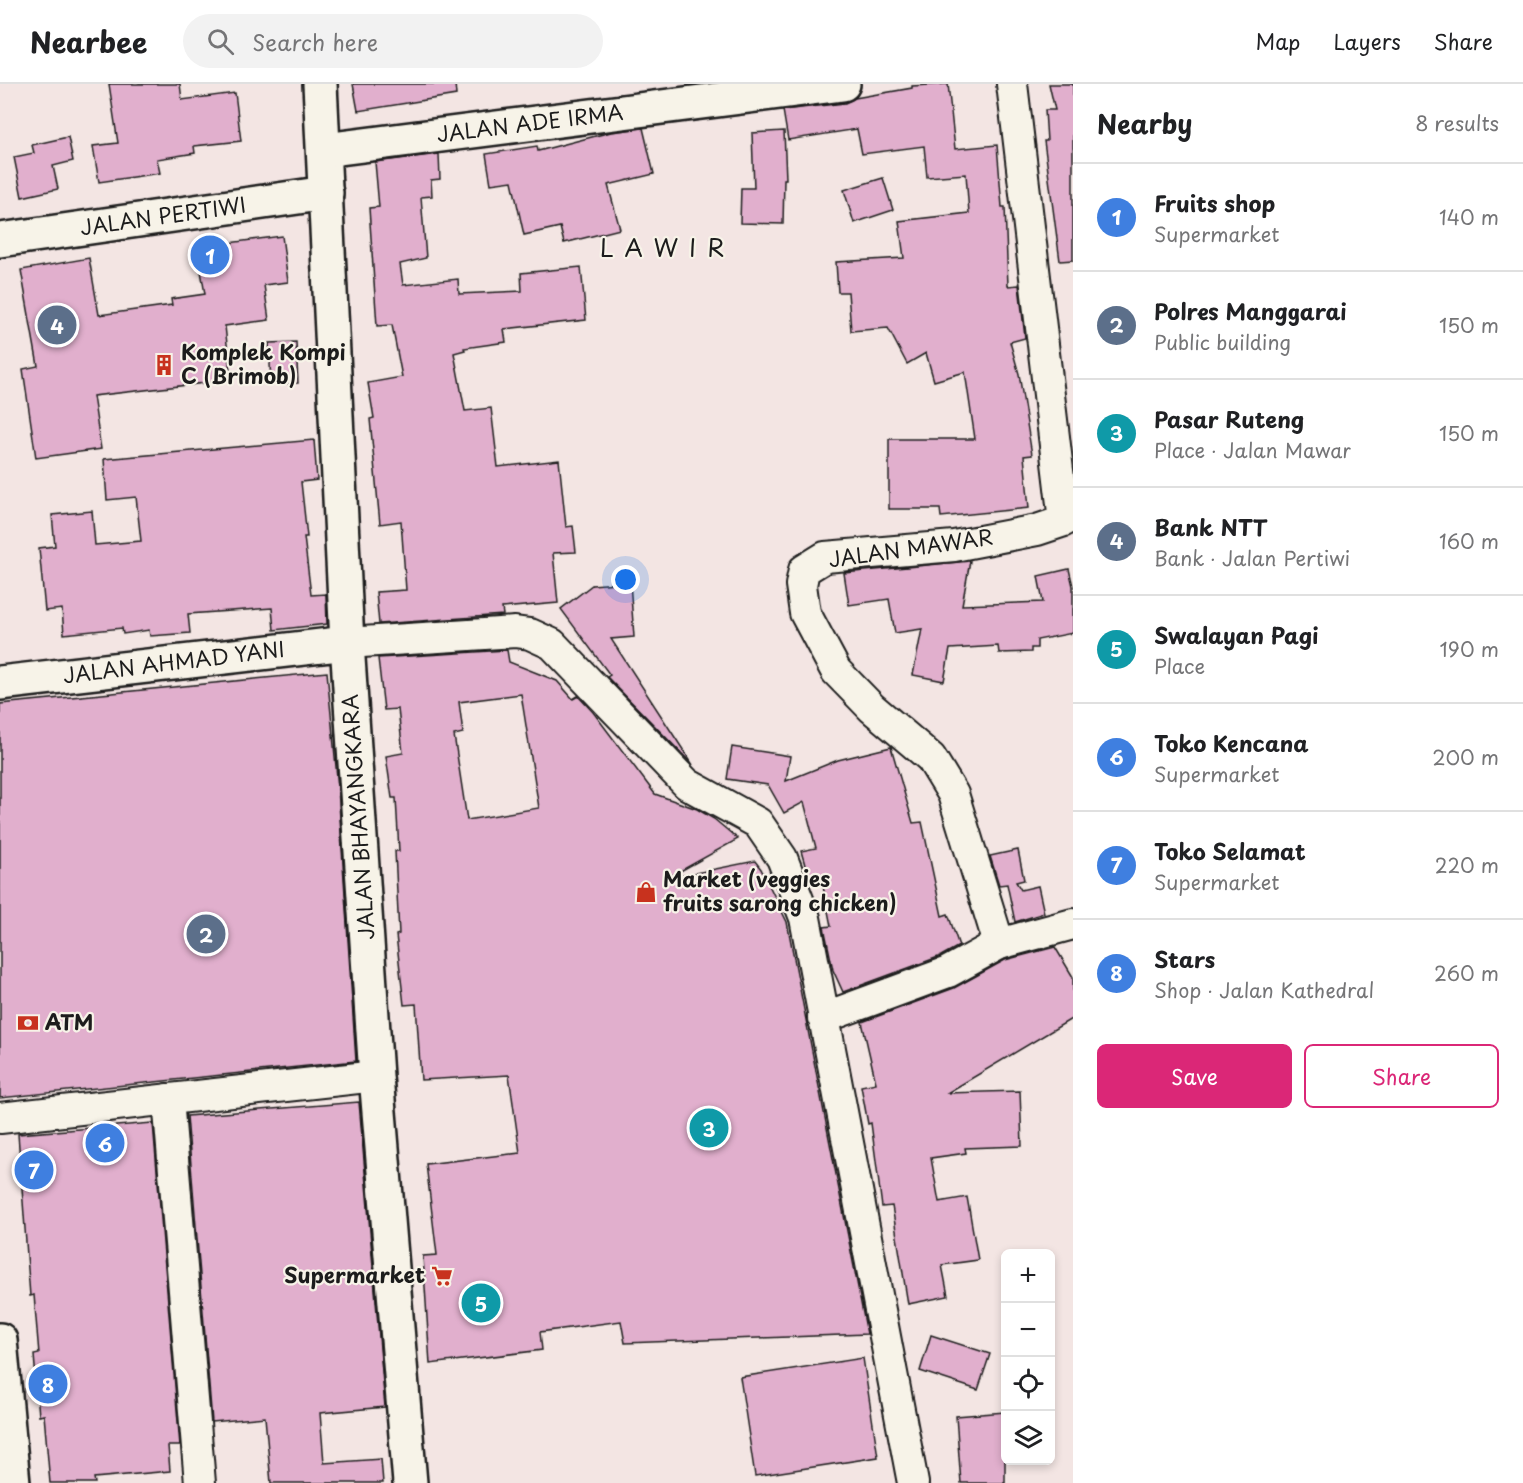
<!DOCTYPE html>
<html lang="en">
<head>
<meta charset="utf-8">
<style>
  :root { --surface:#fff; --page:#f2f2f2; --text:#202124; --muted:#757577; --line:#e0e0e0; --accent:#db2777 }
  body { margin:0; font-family:"Playpen Sans",sans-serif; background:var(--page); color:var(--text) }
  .controls { position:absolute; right:18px; bottom:18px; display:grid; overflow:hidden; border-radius:9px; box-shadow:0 3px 9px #0003 }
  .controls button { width:54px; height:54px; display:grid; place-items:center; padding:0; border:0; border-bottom:2px solid var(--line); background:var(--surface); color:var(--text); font:30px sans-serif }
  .you { position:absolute; left:626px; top:496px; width:21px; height:21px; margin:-15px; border:4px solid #fff; border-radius:50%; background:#1a73e8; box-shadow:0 0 0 9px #1a73e833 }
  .badge { display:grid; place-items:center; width:39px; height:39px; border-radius:50%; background:var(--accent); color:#fff; font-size:20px; font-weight:700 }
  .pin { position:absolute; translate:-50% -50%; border:3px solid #fff; box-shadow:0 2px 6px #0006 }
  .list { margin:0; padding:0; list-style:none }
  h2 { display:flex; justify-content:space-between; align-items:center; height:78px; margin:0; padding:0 24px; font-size:26px }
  h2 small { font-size:20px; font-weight:400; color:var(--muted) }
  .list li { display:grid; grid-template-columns:39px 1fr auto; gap:18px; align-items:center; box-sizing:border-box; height:108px; padding:0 24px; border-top:2px solid var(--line) }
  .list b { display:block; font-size:22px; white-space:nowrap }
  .list p { margin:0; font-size:20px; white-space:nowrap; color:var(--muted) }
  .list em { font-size:20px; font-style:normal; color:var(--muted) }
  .actions { display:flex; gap:12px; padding:18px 24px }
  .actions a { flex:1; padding:14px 0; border:2px solid var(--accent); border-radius:9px; text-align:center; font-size:21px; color:var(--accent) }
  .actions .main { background:var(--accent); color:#fff }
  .icon { flex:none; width:33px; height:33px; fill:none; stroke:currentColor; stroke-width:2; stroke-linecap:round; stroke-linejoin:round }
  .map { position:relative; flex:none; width:1073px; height:1399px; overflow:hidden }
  header { display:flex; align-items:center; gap:36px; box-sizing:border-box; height:84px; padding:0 30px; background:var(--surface); border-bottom:2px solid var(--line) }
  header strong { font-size:28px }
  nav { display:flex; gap:33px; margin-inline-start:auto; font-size:21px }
  .search { width:420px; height:54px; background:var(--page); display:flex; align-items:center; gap:15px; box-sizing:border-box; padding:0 21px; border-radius:33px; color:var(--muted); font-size:22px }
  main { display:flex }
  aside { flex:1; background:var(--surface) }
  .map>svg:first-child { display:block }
  .building { fill:#e1afcd; stroke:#1c1c1c; stroke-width:1.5; fill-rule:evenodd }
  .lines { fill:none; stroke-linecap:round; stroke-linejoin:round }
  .minor-casing { stroke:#1c1c1c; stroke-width:34 }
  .tertiary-casing { stroke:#1c1c1c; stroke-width:38 }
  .primary-casing { stroke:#1c1c1c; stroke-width:38 }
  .trunk-casing { stroke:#1c1c1c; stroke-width:38 }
  .minor { stroke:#f7f3e8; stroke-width:30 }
  .tertiary { stroke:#f7f3e8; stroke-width:33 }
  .primary { stroke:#f7f3e8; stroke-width:33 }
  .trunk { stroke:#f7f3e8; stroke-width:33 }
  .labels { text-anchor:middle; stroke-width:4.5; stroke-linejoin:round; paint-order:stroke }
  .street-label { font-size:21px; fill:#1c1c1c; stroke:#f7f3e8 }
  .poi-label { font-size:21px; font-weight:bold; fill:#1c1c1c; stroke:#f7f3e8; text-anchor:start }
  .quarter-label { font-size:24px; letter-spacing:1.5px; fill:#1c1c1c; stroke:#f7f3e8 }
</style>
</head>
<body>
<header>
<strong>Nearbee</strong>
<div class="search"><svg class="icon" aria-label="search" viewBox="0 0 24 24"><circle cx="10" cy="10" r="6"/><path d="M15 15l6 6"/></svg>Search here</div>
<nav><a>Map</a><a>Layers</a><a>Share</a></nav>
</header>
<main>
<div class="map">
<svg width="1073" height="1399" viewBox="0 0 1073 1399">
  <rect width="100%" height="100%" fill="#f3e5e3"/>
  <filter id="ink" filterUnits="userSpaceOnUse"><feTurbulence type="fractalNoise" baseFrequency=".0167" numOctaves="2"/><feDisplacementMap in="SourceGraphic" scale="12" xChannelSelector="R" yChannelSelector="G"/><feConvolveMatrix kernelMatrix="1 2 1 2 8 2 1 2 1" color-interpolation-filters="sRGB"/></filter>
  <g filter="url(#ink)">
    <g class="building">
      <polygon points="109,0 180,0 182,16 235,9 241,57 194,62 195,69 157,75 160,89 99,98 93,62 118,59"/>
      <polygon points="353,0 455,0 456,11 358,27"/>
      <polygon points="948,0 955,65 997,61 1002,123 1005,123 1008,202 1019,201 1025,254 1010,258 1019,290 1032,371 1024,372 1029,424 941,433 940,425 889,425 889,355 975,355 965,288 934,297 926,269 907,280 888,244 851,247 848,208 838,208 836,178 904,174 899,137 969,129 966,90 927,93 924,62 862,70 857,45 788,56 783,26 845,19 855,14 912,4 912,2"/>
      <polygon points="1049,0 1073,0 1073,176 1060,177 1044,57 1047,57 1045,26 1055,26"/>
      <polygon points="643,44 654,90 608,101 620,145 564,159 560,143 524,151 512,97 491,100 486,70 537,62 538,67 611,48"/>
      <polygon points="784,47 786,95 784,95 783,140 740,139 741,104 754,104 752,49"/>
      <polygon points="68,53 73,77 53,82 58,105 22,113 14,73 34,69 32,61"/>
      <polygon points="439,70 440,95 431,96 432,112 421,113 426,174 400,180 403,201 458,195 459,210 522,207 521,189 581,183 586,236 504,245 506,258 464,264 465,266 454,269 465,327 491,324 498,383 559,376 566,443 573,442 576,468 553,469 558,519 502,524 503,531 379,540 376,508 406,506 401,437 380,440 370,335 374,334 368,299 402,293 392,241 377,242 369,124 379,123 375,78"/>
      <polygon points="883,94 893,126 854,139 844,106"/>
      <polygon points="282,152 288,198 264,201 269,236 225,242 231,296 93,312 101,365 36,374 23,285 38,282 21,186 89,174 99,231 172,221 171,215 205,210 196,158 219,154 221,160"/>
      <polygon points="296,258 298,299 271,300 269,259"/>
      <polygon points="314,356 317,396 301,398 307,453 304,453 311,511 326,510 327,540 274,546 272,524 188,530 190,549 150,552 149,546 123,550 122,544 64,550 62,525 45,527 39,464 55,462 52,431 92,427 95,461 141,457 136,413 107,416 104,375"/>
      <polygon points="970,477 962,521 1043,518 1038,492 1069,485 1073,502 1073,549 1037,556 1037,564 1031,564 1031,568 999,569 998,562 950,565 944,597 913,591 922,545 895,549 889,515 849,521 844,489"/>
      <polygon points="630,498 634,553 611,555 693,681 607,593 610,591 561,525 592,501"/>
      <path d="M 507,566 L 509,578 L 557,597 L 573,615 L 578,612 L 593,628 L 655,710 L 697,725 L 714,735 L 738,755 L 666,795 L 755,777 L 761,785 L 787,838 L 867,1250 L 625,1259 L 621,1237 L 540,1248 L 542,1266 L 430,1280 L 423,1172 L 437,1171 L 426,1080 L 520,1069 L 509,991 L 421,996 L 416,920 L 404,921 L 396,851 L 399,850 L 395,767 L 399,767 L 396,714 L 392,714 L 386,672 L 403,669 L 398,625 L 384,626 L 378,574 ZM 521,610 L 539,724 L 467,736 L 454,651 L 463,649 L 459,618 Z"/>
      <polygon points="327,588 338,704 356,977 0,1014 0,620"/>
      <polygon points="732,663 790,672 786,697 838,676 891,663 913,739 922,738 942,832 948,830 959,862 941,872 843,908 833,886 824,843 831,842 821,792 809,795 801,767 816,764 804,718 784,729 768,701 727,695"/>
      <polygon points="1018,766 1024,796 1016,798 1021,806 1038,802 1044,829 1015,838 1007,800 999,801 990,772"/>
      <polygon points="1055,863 1073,893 1073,934 947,1009 1020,1007 1022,1062 965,1064 966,1069 931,1074 939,1118 967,1113 978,1176 942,1181 948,1212 908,1220 892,1122 882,1123 871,1039 868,1040 861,1002 876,999 862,938 954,904 1005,876"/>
      <polygon points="359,1018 385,1323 320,1329 324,1379 381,1375 383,1399 271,1399 265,1333 212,1338 187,1032"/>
      <polygon points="153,1039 180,1362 168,1362 170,1387 94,1394 95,1399 50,1399 44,1331 39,1332 34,1271 39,1270 34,1211 30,1212 18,1050"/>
      <polygon points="931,1251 990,1270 978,1306 920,1287"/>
      <polygon points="863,1274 878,1373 755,1392 740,1293"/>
      <polygon points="1005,1328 1005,1399 961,1399 956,1332"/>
    </g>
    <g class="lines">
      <defs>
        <g id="minor">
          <polyline points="347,559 515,548 530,550 552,560 687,700 758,739 782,774 805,834 913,1399"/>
          <polyline points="999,860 1073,840"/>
          <polyline points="823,934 948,888 999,860 953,710 931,674 872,624 836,587 805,529 801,501 804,486 825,473 954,462 1037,446 1064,437 1012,0"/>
          <polyline points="168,1015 200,1399"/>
          <polyline points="0,1034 376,992"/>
        </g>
        <g id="tertiary">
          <polyline points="320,0 347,559"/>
          <polyline points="324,66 843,0"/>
          <polyline points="0,156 326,109"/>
        </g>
        <polyline id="primary" points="0,599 347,559 376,992 410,1399"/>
        <polyline id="trunk" points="0,1256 13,1399"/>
      </defs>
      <use href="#minor" class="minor-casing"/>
      <use href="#tertiary" class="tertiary-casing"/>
      <use href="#primary" class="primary-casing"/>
      <use href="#trunk" class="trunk-casing"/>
      <use href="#minor" class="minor"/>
      <use href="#tertiary" class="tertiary"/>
      <use href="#primary" class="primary"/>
      <use href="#trunk" class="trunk"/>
    </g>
  </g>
  <defs>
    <symbol id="building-bare" viewBox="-9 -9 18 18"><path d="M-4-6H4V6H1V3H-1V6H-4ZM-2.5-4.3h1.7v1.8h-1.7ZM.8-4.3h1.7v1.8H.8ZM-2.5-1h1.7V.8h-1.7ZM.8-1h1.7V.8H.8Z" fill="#c8321e" stroke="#f7f3e8" stroke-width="2.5" paint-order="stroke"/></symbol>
    <symbol id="shop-bare" viewBox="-9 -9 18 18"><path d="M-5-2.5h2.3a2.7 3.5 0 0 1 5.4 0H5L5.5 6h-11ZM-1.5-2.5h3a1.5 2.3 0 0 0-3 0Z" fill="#c8321e" stroke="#f7f3e8" stroke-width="2.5" paint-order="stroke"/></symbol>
    <symbol id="bank-bare" viewBox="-9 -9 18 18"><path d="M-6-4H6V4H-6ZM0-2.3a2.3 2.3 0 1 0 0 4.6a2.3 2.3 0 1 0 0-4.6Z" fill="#c8321e" stroke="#f7f3e8" stroke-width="2.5" paint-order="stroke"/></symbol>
    <symbol id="supermarket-bare" viewBox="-9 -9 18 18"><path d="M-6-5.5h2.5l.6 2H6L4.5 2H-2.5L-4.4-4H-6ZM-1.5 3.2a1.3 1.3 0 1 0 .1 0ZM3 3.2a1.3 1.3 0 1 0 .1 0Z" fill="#c8321e" stroke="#f7f3e8" stroke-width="2.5" paint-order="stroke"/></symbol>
  </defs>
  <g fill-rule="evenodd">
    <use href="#building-bare" x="149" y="266" width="30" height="30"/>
    <use href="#shop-bare" x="631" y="793" width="30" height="30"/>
    <use href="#bank-bare" x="13" y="924" width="30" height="30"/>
    <use href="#supermarket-bare" x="427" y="1177" width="30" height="30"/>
  </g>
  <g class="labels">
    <g class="street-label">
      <text transform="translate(530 40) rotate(-7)" y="7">JALAN ADE IRMA</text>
      <text transform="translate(163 133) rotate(-8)" y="7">JALAN PERTIWI</text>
      <text transform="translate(911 465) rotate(-8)" y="7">JALAN MAWAR</text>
      <text transform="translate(174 579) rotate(-7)" y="7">JALAN AHMAD YANI</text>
      <text transform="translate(359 733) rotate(-94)" y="7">JALAN BHAYANGKARA</text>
    </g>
    <g class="poi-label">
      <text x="181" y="276">Komplek Kompi<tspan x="181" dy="24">C (Brimob)</tspan></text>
      <text x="663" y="803">Market (veggies<tspan x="663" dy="24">fruits sarong chicken)</tspan></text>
      <text x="45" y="946">ATM</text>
      <text x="425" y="1199" text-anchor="end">Supermarket</text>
    </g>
    <g class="quarter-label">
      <text x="663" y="173">L A W I R</text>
    </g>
  </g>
</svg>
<div class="controls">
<button>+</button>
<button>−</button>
<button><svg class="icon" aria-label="locate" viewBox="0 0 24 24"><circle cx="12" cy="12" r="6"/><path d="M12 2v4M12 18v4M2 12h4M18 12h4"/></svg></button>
<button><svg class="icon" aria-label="layers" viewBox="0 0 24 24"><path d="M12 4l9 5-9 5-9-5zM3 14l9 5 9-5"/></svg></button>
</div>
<div class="you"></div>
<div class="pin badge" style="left:210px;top:171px;background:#3f7fe0">1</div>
<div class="pin badge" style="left:206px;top:850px;background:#5c6f8a">2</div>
<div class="pin badge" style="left:709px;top:1044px;background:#0f9aa8">3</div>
<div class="pin badge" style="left:57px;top:241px;background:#5c6f8a">4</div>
<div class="pin badge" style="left:481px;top:1219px;background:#0f9aa8">5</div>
<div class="pin badge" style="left:105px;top:1059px;background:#3f7fe0">6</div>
<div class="pin badge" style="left:34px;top:1086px;background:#3f7fe0">7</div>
<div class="pin badge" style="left:48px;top:1300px;background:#3f7fe0">8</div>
</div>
<aside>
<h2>Nearby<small>8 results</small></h2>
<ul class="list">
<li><span class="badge" style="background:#3f7fe0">1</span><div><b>Fruits shop</b><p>Supermarket</p></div><em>140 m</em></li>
<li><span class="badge" style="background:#5c6f8a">2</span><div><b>Polres Manggarai</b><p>Public building</p></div><em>150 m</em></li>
<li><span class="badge" style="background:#0f9aa8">3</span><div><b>Pasar Ruteng</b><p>Place · Jalan Mawar</p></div><em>150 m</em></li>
<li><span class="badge" style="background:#5c6f8a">4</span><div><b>Bank NTT</b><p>Bank · Jalan Pertiwi</p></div><em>160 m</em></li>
<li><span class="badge" style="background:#0f9aa8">5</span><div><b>Swalayan Pagi</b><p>Place</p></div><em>190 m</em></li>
<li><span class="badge" style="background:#3f7fe0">6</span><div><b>Toko Kencana</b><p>Supermarket</p></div><em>200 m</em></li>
<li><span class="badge" style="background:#3f7fe0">7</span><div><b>Toko Selamat</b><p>Supermarket</p></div><em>220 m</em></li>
<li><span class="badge" style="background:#3f7fe0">8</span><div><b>Stars</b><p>Shop · Jalan Kathedral</p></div><em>260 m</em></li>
</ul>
<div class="actions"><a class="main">Save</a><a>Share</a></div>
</aside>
</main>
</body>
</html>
